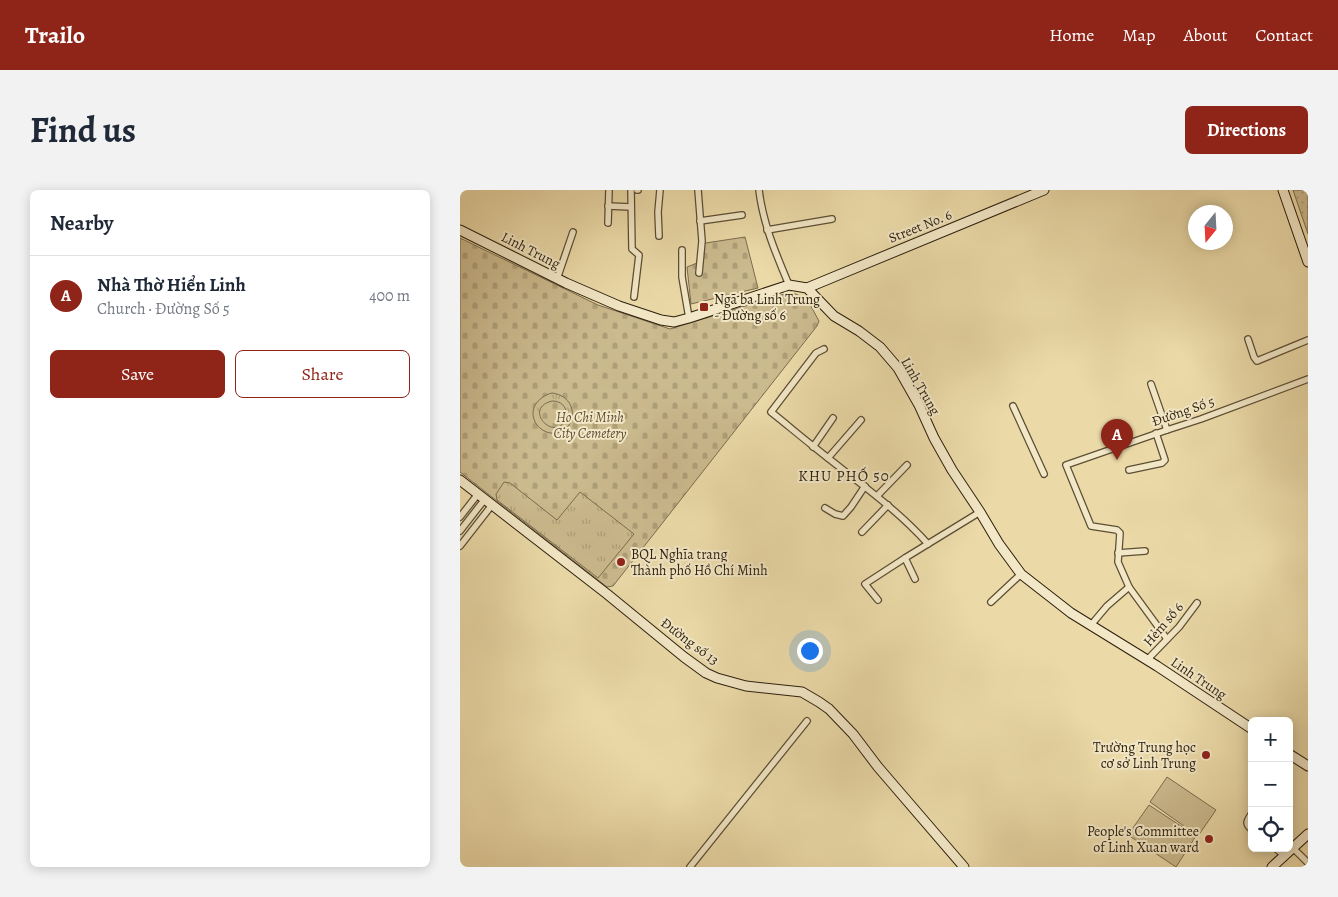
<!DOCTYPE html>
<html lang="en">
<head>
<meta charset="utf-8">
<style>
  :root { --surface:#fff; --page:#f2f2f3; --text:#1f2937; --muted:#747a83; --line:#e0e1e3; --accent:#8f2418 }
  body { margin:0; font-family:Alegreya,serif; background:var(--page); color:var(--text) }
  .controls { position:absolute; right:15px; bottom:15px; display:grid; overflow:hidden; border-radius:8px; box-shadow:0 2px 12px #0003 }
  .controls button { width:45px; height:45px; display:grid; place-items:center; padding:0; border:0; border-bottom:1px solid var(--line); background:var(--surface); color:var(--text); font:25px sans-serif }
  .compass { position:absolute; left:728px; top:15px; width:45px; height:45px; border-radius:50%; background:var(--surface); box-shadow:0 2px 12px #0003; rotate:198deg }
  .you { position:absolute; left:349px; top:460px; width:18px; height:18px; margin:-12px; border:4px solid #fff; border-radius:50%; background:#1a73e8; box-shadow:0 0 0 8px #1a73e833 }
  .badge { display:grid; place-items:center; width:32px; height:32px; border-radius:50%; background:var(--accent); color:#fff; font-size:16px; font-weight:700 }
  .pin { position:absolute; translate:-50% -41px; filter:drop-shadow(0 1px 2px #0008) }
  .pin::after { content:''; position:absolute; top:26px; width:18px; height:15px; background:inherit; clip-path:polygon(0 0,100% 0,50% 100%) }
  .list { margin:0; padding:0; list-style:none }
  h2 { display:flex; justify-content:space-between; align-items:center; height:65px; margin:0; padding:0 20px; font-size:21px }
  h2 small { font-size:16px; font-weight:400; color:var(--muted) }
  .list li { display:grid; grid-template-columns:32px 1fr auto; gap:15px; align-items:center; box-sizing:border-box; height:80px; padding:0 20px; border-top:1px solid var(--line) }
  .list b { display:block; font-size:19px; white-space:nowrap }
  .list p { margin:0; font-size:16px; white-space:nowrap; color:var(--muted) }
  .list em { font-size:16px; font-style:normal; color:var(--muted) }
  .actions { display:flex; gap:10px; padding:15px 20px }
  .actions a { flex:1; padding:11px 0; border:1px solid var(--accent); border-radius:8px; text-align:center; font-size:18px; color:var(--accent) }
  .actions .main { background:var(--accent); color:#fff }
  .icon { flex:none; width:28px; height:28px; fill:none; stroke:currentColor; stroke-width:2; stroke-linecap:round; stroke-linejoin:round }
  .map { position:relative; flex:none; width:848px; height:677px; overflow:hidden; border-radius:8px }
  header { display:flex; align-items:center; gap:30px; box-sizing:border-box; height:70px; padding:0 25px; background:var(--accent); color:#fff }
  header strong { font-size:24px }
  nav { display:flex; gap:28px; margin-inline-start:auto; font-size:18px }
  .intro { display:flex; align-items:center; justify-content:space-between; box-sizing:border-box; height:120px; padding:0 30px }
  h1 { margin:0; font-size:35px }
  .button { padding:12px 22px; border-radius:8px; background:var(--accent); color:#fff; font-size:18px; font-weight:700 }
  main { display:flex; gap:30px; padding:0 30px }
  aside { flex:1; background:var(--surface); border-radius:8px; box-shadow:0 2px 12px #0003 }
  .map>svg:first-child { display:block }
  .grass { fill:url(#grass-dots); stroke:#7c6c4e }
  .cemetery { fill:url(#cemetery-stones); stroke:#7c6c4e }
  .park { fill:url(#park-tufts); stroke:#7c6c4e; fill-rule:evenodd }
  .garden { fill:#cbba8e; stroke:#7c6c4e }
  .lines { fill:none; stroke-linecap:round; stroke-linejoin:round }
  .street-casing { stroke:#5c4e34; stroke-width:8 }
  .secondary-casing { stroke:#2c1f0d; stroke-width:11 }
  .street { stroke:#f2e7c6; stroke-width:5.5 }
  .secondary { stroke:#f2e7c6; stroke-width:9 }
  .poi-dot { fill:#8f2418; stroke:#f2e7c6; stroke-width:2 }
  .labels { text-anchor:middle; stroke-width:4; stroke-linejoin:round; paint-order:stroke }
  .street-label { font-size:14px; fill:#2c1f0d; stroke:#f2e7c6 }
  .poi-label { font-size:14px; fill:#2c1f0d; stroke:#f2e7c6; text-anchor:start }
  .park-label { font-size:14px; font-style:italic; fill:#5c4e34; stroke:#f2e7c6 }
  .neighbourhood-label { font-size:15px; letter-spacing:1px; fill:#2c1f0d; stroke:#f2e7c6 }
</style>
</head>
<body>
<header>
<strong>Trailo</strong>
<nav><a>Home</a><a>Map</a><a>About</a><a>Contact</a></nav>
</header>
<div class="intro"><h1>Find us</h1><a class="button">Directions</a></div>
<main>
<aside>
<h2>Nearby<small></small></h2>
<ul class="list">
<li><span class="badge">A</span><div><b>Nhà Thờ Hiển Linh</b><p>Church · Đường Số 5</p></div><em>400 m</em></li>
</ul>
<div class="actions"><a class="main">Save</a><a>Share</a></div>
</aside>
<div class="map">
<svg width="848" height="677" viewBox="0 0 848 677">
  <defs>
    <pattern id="grass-dots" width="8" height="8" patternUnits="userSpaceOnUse" patternTransform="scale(1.25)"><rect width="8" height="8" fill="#cbba8e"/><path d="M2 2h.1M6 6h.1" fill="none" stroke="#ae9f79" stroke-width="1.8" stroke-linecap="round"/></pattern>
    <pattern id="cemetery-stones" width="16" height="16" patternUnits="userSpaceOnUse" patternTransform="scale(1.25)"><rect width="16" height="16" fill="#cbba8e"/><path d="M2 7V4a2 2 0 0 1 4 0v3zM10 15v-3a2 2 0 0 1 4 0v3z" fill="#ae9f79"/></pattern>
    <pattern id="park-tufts" width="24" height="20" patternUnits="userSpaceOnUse" patternTransform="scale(1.25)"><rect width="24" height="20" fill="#cbba8e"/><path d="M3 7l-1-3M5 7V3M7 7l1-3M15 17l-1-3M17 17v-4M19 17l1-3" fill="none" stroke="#ae9f79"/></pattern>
  </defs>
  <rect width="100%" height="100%" fill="#ebdaa8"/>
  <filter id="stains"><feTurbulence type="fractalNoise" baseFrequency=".004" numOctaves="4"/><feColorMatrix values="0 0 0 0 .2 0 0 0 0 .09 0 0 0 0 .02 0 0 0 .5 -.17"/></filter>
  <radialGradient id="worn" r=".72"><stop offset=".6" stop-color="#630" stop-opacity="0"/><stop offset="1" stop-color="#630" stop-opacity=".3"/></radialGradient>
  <polygon class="grass" points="833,0 848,0 848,44"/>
  <g class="cemetery">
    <polygon points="285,47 298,98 231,114 227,77 237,73 239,54"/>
    <polygon points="0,48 138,115 210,139 331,102 347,109 359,131 357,136 153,396 147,397 0,282"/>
  </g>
  <g class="park">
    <path d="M 92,203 C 122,207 117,246 90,243 C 85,242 80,239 77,235 C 67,221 77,207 92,203 ZM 92,211 C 101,211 106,216 107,225 C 99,257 60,219 92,211 Z"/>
    <polygon points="44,292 50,293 97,330 120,302 174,344 138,388 37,310 36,304"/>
  </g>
  <g class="garden">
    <polygon points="707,587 756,620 738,646 690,612"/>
    <polygon points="689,615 736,646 716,677 668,645"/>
  </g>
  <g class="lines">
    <defs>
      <g id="street">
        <polyline points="171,0 172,59 179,65 174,107"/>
        <polyline points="177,0 178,0"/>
        <polyline points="238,0 242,51 239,83"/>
        <path d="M 299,0 C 303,34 316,64 329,95"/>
        <polyline points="148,16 171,17"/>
        <polyline points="240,31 282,25"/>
        <polyline points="148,33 149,0"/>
        <polyline points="307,40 372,29"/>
        <polyline points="199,46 198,22 200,0"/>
        <polyline points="222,60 222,87 229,128"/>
        <polyline points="97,89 113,42"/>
        <polyline points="788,149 794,167 797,171 848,150"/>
        <path d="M 364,159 L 356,163 L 311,222 C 325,233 339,245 353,256 C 392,288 434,316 468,354"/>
        <polyline points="691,194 707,240"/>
        <polyline points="553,216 584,284"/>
        <polyline points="353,257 373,228"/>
        <polyline points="368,268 401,230"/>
        <polyline points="669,280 702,273 705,270 696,243"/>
        <polyline points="417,306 447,275"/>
        <polyline points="365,318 375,324 383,326 391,317 405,296"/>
        <polyline points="0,327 18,304"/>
        <polyline points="0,341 25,309"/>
        <polyline points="402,342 428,315"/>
        <polyline points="0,356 32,315"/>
        <polyline points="658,363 685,361"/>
        <polyline points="445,368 455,389"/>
        <polyline points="418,410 405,394 445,368 520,322"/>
        <polyline points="531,412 561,384"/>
        <polyline points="631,435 647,416 669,397"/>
        <polyline points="707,449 669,397 658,372 660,343 657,340 631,336 606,275 707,240 741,229 848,189"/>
        <polyline points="687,470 719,437 737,413"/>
        <path d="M 792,623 C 787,631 784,633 792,640"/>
        <polyline points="815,658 825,666"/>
        <polyline points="833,658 848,673"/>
        <polyline points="230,677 347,531"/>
      </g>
      <g id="secondary">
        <polyline points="823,0 848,72"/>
        <polyline points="0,40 106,93 159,116 201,130 214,132 229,128 329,95 347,98 374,126 399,141 420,157 438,178 459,215 474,248 492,280 520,322 539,354 561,384 611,423 697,476 792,539"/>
        <polyline points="347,98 584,0"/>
        <polyline points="0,290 147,404 224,467 246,483 257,488 286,496 342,502 359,512 369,519 393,544 418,577 504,677"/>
        <polyline points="829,564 848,576"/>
        <polyline points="812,677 848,644"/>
      </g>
    </defs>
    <use href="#street" class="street-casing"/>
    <use href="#secondary" class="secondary-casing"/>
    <use href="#street" class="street"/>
    <use href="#secondary" class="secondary"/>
  </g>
  <g class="poi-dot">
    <rect x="239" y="112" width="10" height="10" rx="2.5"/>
    <circle cx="161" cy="372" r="5"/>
    <circle cx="746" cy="565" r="5"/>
    <circle cx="749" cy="649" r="5"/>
  </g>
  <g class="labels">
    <g class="street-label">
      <text transform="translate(460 36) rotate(-22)" y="5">Street No. 6</text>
      <text transform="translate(71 60) rotate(27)" y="5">Linh Trung</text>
      <text transform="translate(461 196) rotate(60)" y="5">Linh Trung</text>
      <text transform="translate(723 221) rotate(-19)" y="5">Đường Số 5</text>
      <text transform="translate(703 434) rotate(-49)" y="5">Hẻm số 6</text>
      <text transform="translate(230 451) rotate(37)" y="5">Đường số 13</text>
      <text transform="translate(739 488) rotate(34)" y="5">Linh Trung</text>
    </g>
    <g class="poi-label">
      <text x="254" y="114">Ngã ba Linh Trung<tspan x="254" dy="16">- Đường số 6</tspan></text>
      <text x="171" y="369">BQL Nghĩa trang<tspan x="171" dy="16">Thành phố Hồ Chí Minh</tspan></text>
      <text x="736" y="562" text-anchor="end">Trường Trung học<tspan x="736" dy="16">cơ sở Linh Trung</tspan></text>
      <text x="739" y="646" text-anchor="end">People's Committee<tspan x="739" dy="16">of Linh Xuan ward</tspan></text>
    </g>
    <g class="park-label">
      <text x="130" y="232">Ho Chi Minh<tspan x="130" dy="16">City Cemetery</tspan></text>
    </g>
    <g class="neighbourhood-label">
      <text x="384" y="291">KHU PHỐ 50</text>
    </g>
  </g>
  <rect width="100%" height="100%" filter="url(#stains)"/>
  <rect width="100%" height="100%" fill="url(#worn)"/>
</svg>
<div class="controls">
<button>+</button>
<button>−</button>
<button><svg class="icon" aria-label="locate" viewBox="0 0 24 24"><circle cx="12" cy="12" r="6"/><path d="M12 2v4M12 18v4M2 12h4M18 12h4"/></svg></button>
</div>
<svg class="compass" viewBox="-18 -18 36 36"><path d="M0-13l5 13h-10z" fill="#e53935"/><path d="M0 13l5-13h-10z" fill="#747a83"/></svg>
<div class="you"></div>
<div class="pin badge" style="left:657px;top:270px">A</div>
</div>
</main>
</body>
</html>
